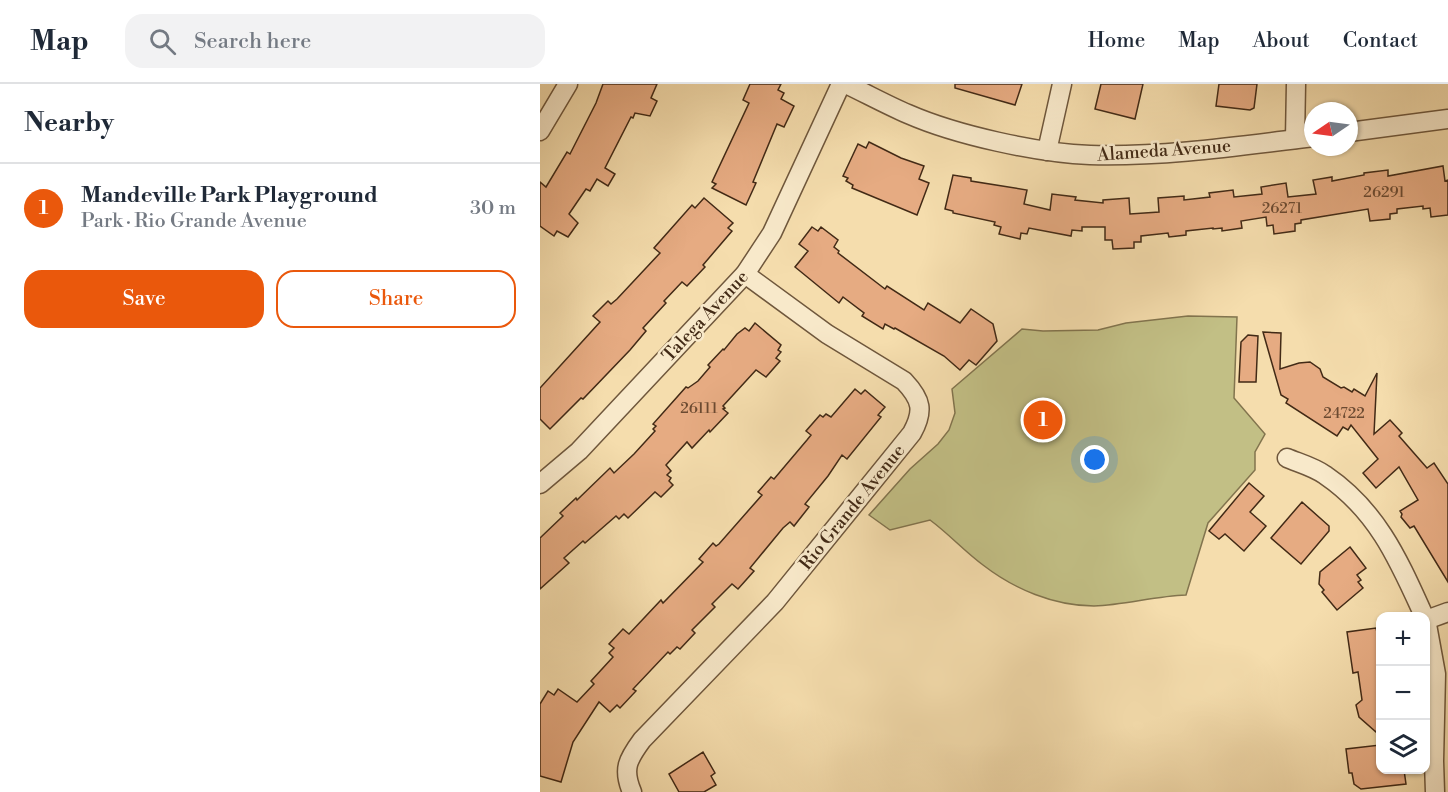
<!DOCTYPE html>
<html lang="en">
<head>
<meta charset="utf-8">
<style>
  :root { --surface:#fff; --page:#f2f2f3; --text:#1f2937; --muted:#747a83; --line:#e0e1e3; --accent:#ea580c }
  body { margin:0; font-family:"Libre Bodoni",serif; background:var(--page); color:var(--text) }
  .controls { position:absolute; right:18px; bottom:18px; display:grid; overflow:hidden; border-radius:12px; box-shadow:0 2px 4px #0004 }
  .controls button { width:54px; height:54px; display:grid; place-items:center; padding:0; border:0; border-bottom:2px solid var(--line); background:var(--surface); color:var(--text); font:30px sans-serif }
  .compass { position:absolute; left:764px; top:18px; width:54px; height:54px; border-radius:50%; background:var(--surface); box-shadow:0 2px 4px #0004; rotate:257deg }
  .you { position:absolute; left:555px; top:376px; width:21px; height:21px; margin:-15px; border:4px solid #fff; border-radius:50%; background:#1a73e8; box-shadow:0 0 0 9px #1a73e833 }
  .badge { display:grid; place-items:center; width:39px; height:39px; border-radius:50%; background:var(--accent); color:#fff; font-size:20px; font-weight:700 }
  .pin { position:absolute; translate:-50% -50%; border:3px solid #fff; box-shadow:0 2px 6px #0006 }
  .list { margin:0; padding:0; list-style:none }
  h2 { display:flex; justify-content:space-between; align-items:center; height:78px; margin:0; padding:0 24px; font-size:26px }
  h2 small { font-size:20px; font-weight:400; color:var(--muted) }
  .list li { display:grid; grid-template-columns:39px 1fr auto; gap:18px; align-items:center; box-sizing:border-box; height:90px; padding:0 24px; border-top:2px solid var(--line) }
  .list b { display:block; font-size:22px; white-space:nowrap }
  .list p { margin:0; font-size:20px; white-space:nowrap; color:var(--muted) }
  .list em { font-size:20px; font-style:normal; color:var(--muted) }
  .actions { display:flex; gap:12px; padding:18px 24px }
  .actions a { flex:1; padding:14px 0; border:2px solid var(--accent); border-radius:18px; text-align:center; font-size:21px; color:var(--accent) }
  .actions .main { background:var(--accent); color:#fff }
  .icon { flex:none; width:33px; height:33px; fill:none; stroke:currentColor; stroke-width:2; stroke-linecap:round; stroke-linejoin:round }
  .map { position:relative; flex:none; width:908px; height:708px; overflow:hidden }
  header { display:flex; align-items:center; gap:36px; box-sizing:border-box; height:84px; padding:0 30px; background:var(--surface); border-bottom:2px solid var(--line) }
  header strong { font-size:28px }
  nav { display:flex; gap:33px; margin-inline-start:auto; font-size:21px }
  .search { width:420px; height:54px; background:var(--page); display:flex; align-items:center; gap:15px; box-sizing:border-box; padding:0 21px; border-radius:18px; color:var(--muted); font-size:22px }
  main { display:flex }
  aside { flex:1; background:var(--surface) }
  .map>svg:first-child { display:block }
  .green { fill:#c2bf85; stroke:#82744e; stroke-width:1.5 }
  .building { fill:#e6ab82; stroke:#422a16; stroke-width:1.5 }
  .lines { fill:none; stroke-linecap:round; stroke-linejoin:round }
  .minor-casing { stroke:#6f573c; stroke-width:21 }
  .minor { stroke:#f8e9ca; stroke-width:18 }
  .labels { text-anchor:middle; stroke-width:5; stroke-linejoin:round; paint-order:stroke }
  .number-label { font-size:15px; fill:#6b4a31 }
  .street-label { font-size:18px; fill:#422a16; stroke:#f8e9ca }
</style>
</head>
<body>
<header>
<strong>Map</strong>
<div class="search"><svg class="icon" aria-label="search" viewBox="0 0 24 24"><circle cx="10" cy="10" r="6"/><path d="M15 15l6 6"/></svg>Search here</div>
<nav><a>Home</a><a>Map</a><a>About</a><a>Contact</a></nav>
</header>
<main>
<aside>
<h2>Nearby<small></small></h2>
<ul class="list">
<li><span class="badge">1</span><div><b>Mandeville Park Playground</b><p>Park · Rio Grande Avenue</p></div><em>30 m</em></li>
</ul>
<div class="actions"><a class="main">Save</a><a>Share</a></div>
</aside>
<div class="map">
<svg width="908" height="708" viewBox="0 0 908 708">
  <rect width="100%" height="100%" fill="#f5ddad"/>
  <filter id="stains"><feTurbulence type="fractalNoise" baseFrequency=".00333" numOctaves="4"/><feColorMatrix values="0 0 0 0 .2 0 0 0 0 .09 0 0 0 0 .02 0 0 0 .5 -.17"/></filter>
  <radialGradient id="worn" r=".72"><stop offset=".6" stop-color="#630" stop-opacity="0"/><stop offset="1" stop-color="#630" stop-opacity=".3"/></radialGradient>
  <path class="green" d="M 648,232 L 697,233 L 694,314 L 725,350 L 715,368 L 715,386 L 668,439 L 646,511 C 615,512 585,521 554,522 C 514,522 474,505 443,481 C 424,467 409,450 390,436 L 350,446 L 329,431 L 370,385 L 398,360 L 409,346 L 415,329 L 412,305 L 482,245 L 503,247 L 558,246 L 586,239 Z"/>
  <g class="building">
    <polygon points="63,0 117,0 111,14 117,17 110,32 95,29 93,34 91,33 65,84 75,90 68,102 57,95 50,107 46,105 29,130 38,139 28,153 17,147 14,152 0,142 0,98 6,103 27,68 30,70 56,19"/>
    <polygon points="210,0 241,0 238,6 244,9 241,15 254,22 244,43 237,40 213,98 216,99 206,121 172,104 176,100 172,98 209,19 203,16"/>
    <polygon points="415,0 482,0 475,21 415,4"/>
    <polygon points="561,0 603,0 595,35 555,25"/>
    <polygon points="679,0 717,0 714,24 710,26 676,22"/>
    <polygon points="329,58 361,74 384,82 379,95 389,99 377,131 312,104 313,101 306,97 308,94 303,92 318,60 326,64"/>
    <polygon points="903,82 905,97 908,96 908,131 891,133 890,124 883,125 883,122 857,125 857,129 850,130 850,135 830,137 828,125 761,136 761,139 755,140 755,147 734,150 733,141 727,142 726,133 701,137 702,144 682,147 682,144 673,145 673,144 646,147 646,151 629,153 628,149 601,152 601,158 594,158 594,164 573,165 572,156 565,156 565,143 542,143 542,147 532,146 531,152 489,144 487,150 481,149 480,155 459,150 461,143 454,141 455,138 413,129 413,127 405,125 413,91 431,94 431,97 487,106 484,120 510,126 512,110 536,113 535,116 563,119 563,116 589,114 590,130 619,128 618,114 644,112 644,116 670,113 669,109 693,106 694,113 722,110 721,103 746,99 748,113 776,110 773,96 792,93 792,97 824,91 824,89 848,86 848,92"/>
    <polygon points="164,114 193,139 188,144 192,147 163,181 165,183 147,202 142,198 124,217 126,219 103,244 106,247 90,266 43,315 41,314 10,345 0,335 0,304 60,238 53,232 68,217 71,220 77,215 120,169 114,164 152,121 155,124"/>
    <polygon points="272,143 278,147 281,143 298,156 294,163 299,167 298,169 345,205 347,202 384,226 388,219 420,239 431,225 453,240 457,257 436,281 429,276 420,286 404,272 355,244 354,245 345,240 343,245 322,232 324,229 303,213 299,219 255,183 268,167 259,160"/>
    <polygon points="215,239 241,261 238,266 241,268 236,274 240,277 226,293 216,286 183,322 185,324 183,325 188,329 170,348 169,346 152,364 147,358 126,381 131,387 127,391 131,394 129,397 133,401 121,413 115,408 88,434 84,430 79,435 76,432 45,459 43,457 24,474 29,479 0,505 0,454 23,432 20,429 36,414 37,416 70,384 74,389 94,370 115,347 113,345 116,342 113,340 146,303 148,304 158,297 170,283 168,281 183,265 184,266 197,250 205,244 209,247"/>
    <polygon points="723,248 741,249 740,285 759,279 770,278 780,285 783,293 801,304 804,303 812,308 814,305 825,312 837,289 834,350 850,336 862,349 859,352 887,384 894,379 908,400 908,498 874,442 870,444 861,433 862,430 860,427 878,416 859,383 836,404 823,389 838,375 811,341 808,346 803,343 797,352 746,319 748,315 741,311"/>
    <polygon points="708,251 718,252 716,298 699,298 701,258"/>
    <polygon points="315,305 321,310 325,306 345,323 338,331 341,333 307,375 302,371 288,392 265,420 269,423 254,442 250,438 243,444 210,484 214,487 198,505 192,500 172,520 175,523 152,546 155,549 140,565 137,563 130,570 128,568 93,605 96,607 80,624 77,621 70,628 59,618 33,658 21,698 0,692 0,620 8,607 14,611 18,605 37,618 54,600 51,597 73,573 69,569 74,564 69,560 83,545 89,550 121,516 123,519 163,478 159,475 173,459 176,462 179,460 222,411 218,408 231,393 234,395 267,356 271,351 266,347 280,331 283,333 286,330 291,333"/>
    <polygon points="709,399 724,412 710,428 726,442 704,467 685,450 679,455 669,447"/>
    <polygon points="762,418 789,442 789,447 761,480 731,454"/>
    <polygon points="810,463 826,484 817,491 821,496 818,498 823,504 797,526 782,508 784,506 779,500 780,488"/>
    <polygon points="836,544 838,552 840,551 840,639 836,648 819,633 816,621 822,616 818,588 813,589 807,548"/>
    <polygon points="840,661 840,686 864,686 866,700 821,705 814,700 812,689 809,689 806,665"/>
    <polygon points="163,668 175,689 171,692 176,701 164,708 139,708 129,690"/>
  </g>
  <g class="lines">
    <defs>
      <g id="minor">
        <path d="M 306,0 C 327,10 347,21 368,30 C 416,51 497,69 550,71 C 624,73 699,62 773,53"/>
        <polyline points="0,47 28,0"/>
        <polyline points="809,48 908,35"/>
        <polyline points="755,55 756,0"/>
        <polyline points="507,67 522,0"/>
        <path d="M 747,374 C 759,379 774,383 785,391 C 838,427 859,477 884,532"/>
        <polyline points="0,400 39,367 205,190 232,149 301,0"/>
        <polyline points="886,535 896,590 894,677 895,708"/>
        <polyline points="886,536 908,528"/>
        <path d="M 92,708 C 82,685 88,675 102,656 L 235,518 L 372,349 C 384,327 382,316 364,297 L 287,250 L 205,190"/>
      </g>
    </defs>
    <use href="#minor" class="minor-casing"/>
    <use href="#minor" class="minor"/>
  </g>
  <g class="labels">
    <g class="number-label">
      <text x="844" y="113">26291</text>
      <text x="742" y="129">26271</text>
      <text x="159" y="329">26111</text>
      <text x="804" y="334">24722</text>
    </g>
    <g class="street-label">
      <text transform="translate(624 66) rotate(-4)" y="6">Alameda Avenue</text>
      <text transform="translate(165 232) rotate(-47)" y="6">Talega Avenue</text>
      <text transform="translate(312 423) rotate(-51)" y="6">Rio Grande Avenue</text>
    </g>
  </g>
  <rect width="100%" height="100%" filter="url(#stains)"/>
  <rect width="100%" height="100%" fill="url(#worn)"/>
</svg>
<div class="controls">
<button>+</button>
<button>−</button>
<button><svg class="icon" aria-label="layers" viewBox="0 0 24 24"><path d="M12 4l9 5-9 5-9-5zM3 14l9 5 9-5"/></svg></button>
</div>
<svg class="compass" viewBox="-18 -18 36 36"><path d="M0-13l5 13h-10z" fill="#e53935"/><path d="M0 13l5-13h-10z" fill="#747a83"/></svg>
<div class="you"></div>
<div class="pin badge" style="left:503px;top:336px">1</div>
</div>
</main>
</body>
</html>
